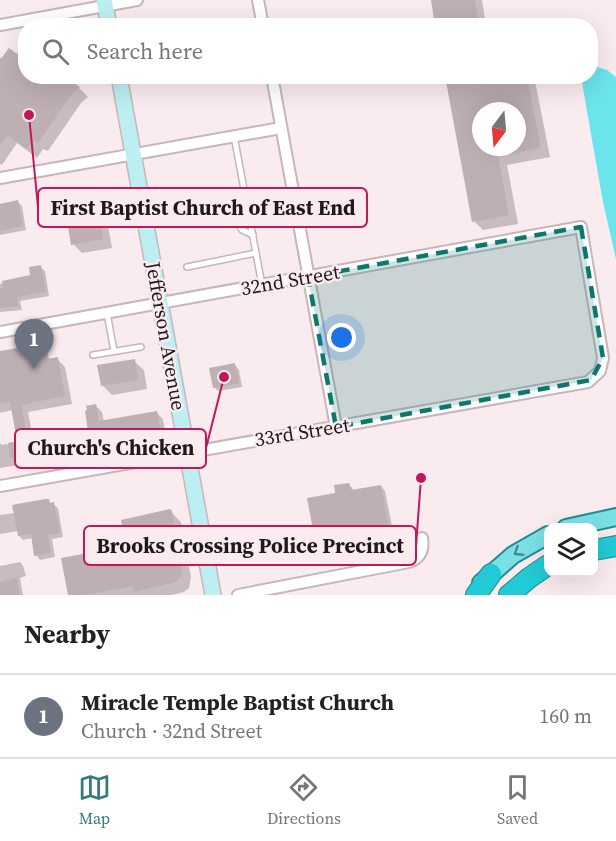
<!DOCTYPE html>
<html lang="en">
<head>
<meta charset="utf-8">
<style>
  :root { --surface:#fff; --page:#f2f2f2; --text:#222; --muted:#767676; --line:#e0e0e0; --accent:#327b7f }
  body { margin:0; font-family:"Source Serif 4",serif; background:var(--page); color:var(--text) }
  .controls { position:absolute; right:18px; bottom:18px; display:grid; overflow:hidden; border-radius:12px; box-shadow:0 6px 24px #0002 }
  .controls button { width:54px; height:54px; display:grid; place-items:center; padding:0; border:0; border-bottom:2px solid var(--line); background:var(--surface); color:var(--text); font:30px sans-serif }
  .compass { position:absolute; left:472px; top:102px; width:54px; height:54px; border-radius:50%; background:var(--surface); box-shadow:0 6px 24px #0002; rotate:196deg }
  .you { position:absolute; left:342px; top:338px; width:21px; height:21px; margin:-15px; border:4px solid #fff; border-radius:50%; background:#1a73e8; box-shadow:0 0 0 9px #1a73e833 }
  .badge { display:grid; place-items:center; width:39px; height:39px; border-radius:50%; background:var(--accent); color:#fff; font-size:20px; font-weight:700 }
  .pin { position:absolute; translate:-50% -50px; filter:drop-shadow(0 2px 3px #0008) }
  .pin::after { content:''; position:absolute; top:32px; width:21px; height:18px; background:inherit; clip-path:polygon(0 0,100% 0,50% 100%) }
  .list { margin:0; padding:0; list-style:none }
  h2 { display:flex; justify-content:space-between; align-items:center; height:78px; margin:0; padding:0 24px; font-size:26px }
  h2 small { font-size:20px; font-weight:400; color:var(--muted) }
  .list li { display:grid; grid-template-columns:39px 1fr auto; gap:18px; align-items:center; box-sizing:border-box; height:84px; padding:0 24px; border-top:2px solid var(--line) }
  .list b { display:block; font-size:22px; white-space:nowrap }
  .list p { margin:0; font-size:20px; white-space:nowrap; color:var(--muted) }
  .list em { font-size:20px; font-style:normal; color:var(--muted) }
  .icon { flex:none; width:33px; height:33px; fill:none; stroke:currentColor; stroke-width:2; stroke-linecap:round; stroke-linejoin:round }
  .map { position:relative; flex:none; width:616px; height:595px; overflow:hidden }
  .search { position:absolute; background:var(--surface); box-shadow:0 6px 24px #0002; left:18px; right:18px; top:18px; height:66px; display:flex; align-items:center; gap:15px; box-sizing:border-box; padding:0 21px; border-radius:24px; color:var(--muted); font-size:22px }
  .sheet { height:162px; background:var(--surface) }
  nav { display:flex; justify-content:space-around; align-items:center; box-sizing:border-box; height:84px; border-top:2px solid var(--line); background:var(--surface); font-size:16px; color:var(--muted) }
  nav a { display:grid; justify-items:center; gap:3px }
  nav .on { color:var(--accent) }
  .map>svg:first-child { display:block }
  .water { fill:#6be4ec }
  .shadow { fill:#0003; fill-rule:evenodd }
  .building { fill:#beafb3; fill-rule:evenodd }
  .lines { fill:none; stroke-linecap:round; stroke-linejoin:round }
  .service-casing { stroke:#c6b6bb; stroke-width:8 }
  .minor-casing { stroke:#c6b6bb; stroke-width:14 }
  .secondary-casing { stroke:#c6b6bb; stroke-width:18 }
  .primary-casing { stroke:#208d94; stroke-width:20 }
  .motorway-casing { stroke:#208d94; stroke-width:22 }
  .service { stroke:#fff; stroke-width:5 }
  .minor { stroke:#fff; stroke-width:10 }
  .secondary { stroke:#bceff2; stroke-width:15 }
  .primary { stroke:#7ae0e6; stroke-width:16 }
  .motorway { stroke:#21cbd5; stroke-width:20 }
  .oneway { stroke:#51868a }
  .marked { fill:#0f766e; fill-opacity:0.2; stroke:#0f766e; stroke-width:4.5; stroke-dasharray:12 8; stroke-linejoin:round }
  .labels { text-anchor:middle; stroke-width:5; stroke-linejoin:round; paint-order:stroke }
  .street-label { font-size:20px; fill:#1e191a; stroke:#faebef }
  .leader { fill:none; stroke:#c2185b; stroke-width:2 }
  .callout-dot { fill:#c2185b; stroke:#faebef; stroke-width:2 }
  .callout { fill:#faebef; stroke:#c2185b; stroke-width:2 }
  .callout-label { font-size:21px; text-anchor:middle; font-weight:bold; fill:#1e191a }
</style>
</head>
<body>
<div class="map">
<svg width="616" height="595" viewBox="0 0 616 595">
  <rect width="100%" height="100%" fill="#faebef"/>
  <polygon class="water" points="591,65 607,70 616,77 616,259 603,202 581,77 590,76"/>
  <g class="shadow">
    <polygon points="433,0 482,0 486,26 437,26"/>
    <polygon points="0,57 26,76 79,88 88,97 81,103 48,151 43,149 37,158 17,143 2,165 0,164"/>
    <path d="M 447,76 L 534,76 L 550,157 L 507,165 L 518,224 L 483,230 L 474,221 ZM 481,111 L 517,111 L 517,147 L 481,147 Z"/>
    <polygon points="18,202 22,206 26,230 0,235 0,204"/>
    <polygon points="96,206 106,215 112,248 82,253 73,244"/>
    <polygon points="40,267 45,271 49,296 20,301 22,310 0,312 0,284 32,276"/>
    <polygon points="40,345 48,353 49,360 57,359 65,367 72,404 28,412 33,438 50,434 58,442 61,458 0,468 0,443 2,445 19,442 13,410 0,413 0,357"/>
    <polygon points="134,361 144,370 147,389 112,395 102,385"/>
    <polygon points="235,365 239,370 242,387 218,391 214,387"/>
    <polygon points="96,406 102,412 104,422 156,412 163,419 167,445 112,455 106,449 98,450 91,443"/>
    <polygon points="349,484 354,491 381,486 385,491 393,531 321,544 316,539"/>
    <polygon points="48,501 58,508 63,537 52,539 55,557 40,560 36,555 33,538 23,540 19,536 18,531 0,534 0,515 15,513"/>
    <polygon points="170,511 181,522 191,578 189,588 184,592 172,595 69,595"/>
    <polygon points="20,562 23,566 26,576 20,578 23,595 0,595 0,566"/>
  </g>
  <g class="building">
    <polygon points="431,0 475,0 479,26 435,26"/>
    <polygon points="26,43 26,76 58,76 68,83 72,82 80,87 72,94 38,143 34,140 27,149 7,135 0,145 0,60 9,48 17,54"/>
    <path d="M 445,76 L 527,76 L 541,148 L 498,156 L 509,215 L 472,222 ZM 481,111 L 517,111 L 517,147 L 481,147 Z"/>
    <polygon points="18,200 23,226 0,231 0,204"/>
    <polygon points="97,204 103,239 71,245 65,210"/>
    <polygon points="41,265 46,292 17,297 18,306 0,308 0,289 3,288 2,281 30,275 29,267"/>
    <polygon points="41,344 43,355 46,354 47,359 58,357 65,396 21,405 27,437 51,433 54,450 10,458 8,443 17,441 10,402 0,404 0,351"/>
    <polygon points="135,359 138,380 101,386 97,365"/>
    <polygon points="235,363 239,383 213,388 209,368"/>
    <polygon points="96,404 99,421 157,411 162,439 104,449 103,442 90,444 85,411 87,410 86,406"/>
    <polygon points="349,483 351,490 381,485 389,527 315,540 307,498 335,493 334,485"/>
    <polygon points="45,499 49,499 50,503 54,502 60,533 48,535 51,553 34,556 31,534 18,536 12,505"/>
    <polygon points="170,509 172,511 182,568 181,576 176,582 134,592 133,586 86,595 68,595 61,558 126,546 121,520"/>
    <polygon points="17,578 20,595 0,595 0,582"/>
  </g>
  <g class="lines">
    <defs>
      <g id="service">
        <polyline points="234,136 262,285"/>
        <polyline points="237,213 245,194"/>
        <polyline points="239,225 242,230 253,235"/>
        <polyline points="187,267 256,253"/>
        <polyline points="107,313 114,351"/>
        <polyline points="93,355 141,347"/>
      </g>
      <g id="minor">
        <polyline points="258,0 263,26"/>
        <polyline points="0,25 137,0"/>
        <polyline points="272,76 336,427"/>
        <polyline points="0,178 281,128"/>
        <polyline points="0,332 581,227 603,358 600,371 588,382 0,486"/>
        <path d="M 238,595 L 409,562 C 420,558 424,550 422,538"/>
      </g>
      <g id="secondary">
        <polyline points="104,0 109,26"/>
        <polyline points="119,76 213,595"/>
      </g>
      <g id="primary">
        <polyline points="566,528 616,517"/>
        <polyline points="481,583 513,555 548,535"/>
      </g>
      <g id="motorway">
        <polyline points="594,550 616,546"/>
        <polyline points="476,595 491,574"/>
        <polyline points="509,595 529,578 548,565"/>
      </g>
    </defs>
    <use href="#service" class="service-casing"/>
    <use href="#minor" class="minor-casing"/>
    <use href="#secondary" class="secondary-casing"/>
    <use href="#primary" class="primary-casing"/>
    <use href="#motorway" class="motorway-casing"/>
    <use href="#service" class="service"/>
    <use href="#minor" class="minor"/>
    <use href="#secondary" class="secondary"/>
    <use href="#primary" class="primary"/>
    <use href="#motorway" class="motorway"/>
  </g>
  <defs><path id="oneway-chevron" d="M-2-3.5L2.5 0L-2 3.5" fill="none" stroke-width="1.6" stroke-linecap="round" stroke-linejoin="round" transform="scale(1.5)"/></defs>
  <use class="oneway" href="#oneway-chevron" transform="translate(518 552) rotate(147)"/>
  <path class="marked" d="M 581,227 L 603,358 L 591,380 L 336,427 L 308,277 Z"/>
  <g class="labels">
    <g class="street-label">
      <text transform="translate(290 280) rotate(-10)" y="7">32nd Street</text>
      <text transform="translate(166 336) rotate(80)" y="7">Jefferson Avenue</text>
      <text transform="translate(302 432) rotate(-9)" y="7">33rd Street</text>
    </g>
  </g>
  <path class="leader" d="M29 115L38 207M224 377L206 448M421 478L416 546"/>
  <g class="callout-dot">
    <circle cx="29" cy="115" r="6"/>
    <circle cx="224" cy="377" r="6"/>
    <circle cx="421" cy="478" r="6"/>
  </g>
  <g class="callout">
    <rect x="38" y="188" width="329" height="39" rx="6"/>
    <rect x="15" y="429" width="191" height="39" rx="6"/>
    <rect x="84" y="526" width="332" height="39" rx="6"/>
  </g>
  <g class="callout-label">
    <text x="203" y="215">First Baptist Church of East End</text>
    <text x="111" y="455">Church's Chicken</text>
    <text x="250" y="553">Brooks Crossing Police Precinct</text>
  </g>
</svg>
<div class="controls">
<button><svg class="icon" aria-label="layers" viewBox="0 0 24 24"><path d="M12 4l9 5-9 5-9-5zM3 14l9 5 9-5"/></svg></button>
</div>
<svg class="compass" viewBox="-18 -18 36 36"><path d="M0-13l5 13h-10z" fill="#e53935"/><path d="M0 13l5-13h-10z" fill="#767676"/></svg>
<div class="you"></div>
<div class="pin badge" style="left:34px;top:369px;background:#6b7280">1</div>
<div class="search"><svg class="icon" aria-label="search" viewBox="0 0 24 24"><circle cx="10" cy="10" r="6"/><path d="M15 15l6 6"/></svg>Search here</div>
</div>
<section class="sheet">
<h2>Nearby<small></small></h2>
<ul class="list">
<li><span class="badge" style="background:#6b7280">1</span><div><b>Miracle Temple Baptist Church</b><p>Church · 32nd Street</p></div><em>160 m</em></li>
</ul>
</section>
<nav>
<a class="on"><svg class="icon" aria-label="map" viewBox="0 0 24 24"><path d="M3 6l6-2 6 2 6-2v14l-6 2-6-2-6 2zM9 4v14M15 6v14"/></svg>Map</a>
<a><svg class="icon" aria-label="directions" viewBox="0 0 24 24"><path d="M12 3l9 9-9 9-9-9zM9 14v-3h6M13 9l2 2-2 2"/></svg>Directions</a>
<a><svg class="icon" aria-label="saved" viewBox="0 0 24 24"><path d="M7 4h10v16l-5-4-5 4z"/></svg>Saved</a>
</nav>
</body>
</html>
